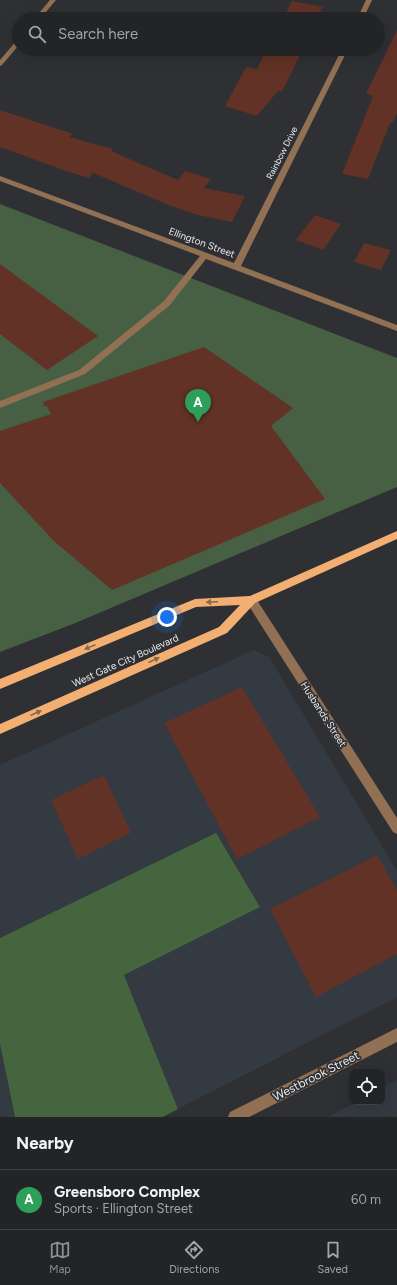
<!DOCTYPE html>
<html lang="en">
<head>
<meta charset="utf-8">
<style>
  :root { --surface:#222426; --page:#2e3032; --text:#f1f3f6; --muted:#a2a4a7; --line:#3f4143; --accent:#8c9099 }
  body { margin:0; font-family:Figtree,sans-serif; background:var(--page); color:var(--text) }
  .controls { position:absolute; right:12px; bottom:12px; display:grid; overflow:hidden; border-radius:8px; box-shadow:0 4px 16px #0002 }
  .controls button { width:36px; height:36px; display:grid; place-items:center; padding:0; border:0; border-bottom:1px solid var(--line); background:var(--surface); color:var(--text); font:20px sans-serif }
  .you { position:absolute; left:167px; top:617px; width:14px; height:14px; margin:-10px; border:3px solid #fff; border-radius:50%; background:#1a73e8; box-shadow:0 0 0 6px #1a73e833 }
  .badge { display:grid; place-items:center; width:26px; height:26px; border-radius:50%; background:var(--accent); color:#fff; font-size:13px; font-weight:700 }
  .pin { position:absolute; translate:-50% -33px; filter:drop-shadow(0 1px 2px #0008) }
  .pin::after { content:''; position:absolute; top:21px; width:14px; height:12px; background:inherit; clip-path:polygon(0 0,100% 0,50% 100%) }
  .list { margin:0; padding:0; list-style:none }
  h2 { display:flex; justify-content:space-between; align-items:center; height:52px; margin:0; padding:0 16px; font-size:17px }
  h2 small { font-size:13px; font-weight:400; color:var(--muted) }
  .list li { display:grid; grid-template-columns:26px 1fr auto; gap:12px; align-items:center; box-sizing:border-box; height:60px; padding:0 16px; border-top:1px solid var(--line) }
  .list b { display:block; font-size:15px; white-space:nowrap }
  .list p { margin:0; font-size:13px; white-space:nowrap; color:var(--muted) }
  .list em { font-size:13px; font-style:normal; color:var(--muted) }
  .icon { flex:none; width:22px; height:22px; fill:none; stroke:currentColor; stroke-width:2; stroke-linecap:round; stroke-linejoin:round }
  .map { position:relative; flex:none; width:397px; height:1117px; overflow:hidden }
  .search { position:absolute; background:var(--surface); box-shadow:0 4px 16px #0002; left:12px; right:12px; top:12px; height:44px; display:flex; align-items:center; gap:10px; box-sizing:border-box; padding:0 14px; border-radius:22px; color:var(--muted); font-size:15px }
  .sheet { height:112px; background:var(--surface) }
  nav { display:flex; justify-content:space-around; align-items:center; box-sizing:border-box; height:56px; border-top:1px solid var(--line); background:var(--surface); font-size:11px; color:var(--muted) }
  nav a { display:grid; justify-items:center; gap:2px }
  nav .on { color:var(--accent) }
  .map>svg:first-child { display:block }
  .built { fill:#343a41 }
  .green { fill:#475f43 }
  .forest { fill:#44653e }
  .building { fill:#613225 }
  .lines { fill:none; stroke-linecap:round; stroke-linejoin:round }
  .minor { fill:#917054; fill-rule:evenodd }
  .major { fill:#f3af72; fill-rule:evenodd }
  .oneway { fill:#87694f }
  .labels { text-anchor:middle; stroke-width:3.5; stroke-linejoin:round; paint-order:stroke }
  .far-street-label { font-size:9px; fill:#e8e9eb; stroke:#2e3033 }
  .street-label { font-size:10px; fill:#e8e9eb; stroke:#2e3033 }
  .near-street-label { font-size:12px; fill:#e8e9eb; stroke:#2e3033 }
</style>
</head>
<body>
<div class="map">
<svg width="397" height="1117" viewBox="0 0 397 1117">
  <rect width="100%" height="100%" fill="#2e3033"/>
  <g class="built">
    <polygon points="254,650 270,658 397,871 397,997 178,1109 124,975 260,907 216,834 0,938 0,765"/>
    <polygon points="0,1044 15,1117 0,1117"/>
    <polygon points="397,1080 397,1117 328,1117 356,1102 382,1102 382,1088"/>
  </g>
  <polygon class="green" points="0,204 397,358 397,487 73,624 0,652"/>
  <polygon class="forest" points="216,833 260,907 124,975 178,1109 163,1117 15,1117 0,1044 0,938"/>
  <g class="building">
    <polygon points="292,1 323,7 317,19 283,19"/>
    <polygon points="397,30 397,113 393,123 390,123 368,179 342,174 373,96 366,94"/>
    <polygon points="267,49 303,49 282,92 278,91 257,116 225,106 246,67 257,69"/>
    <polygon points="0,110 73,134 69,137 113,149 111,151 178,180 185,171 211,179 204,188 245,196 232,222 198,215 171,206 93,173 89,178 69,172 0,147"/>
    <polygon points="315,215 341,224 323,250 296,240"/>
    <polygon points="364,243 391,250 381,270 354,262"/>
    <polygon points="0,264 98,336 47,370 0,334"/>
    <polygon points="204,347 293,408 271,426 325,499 112,590 54,541 0,483 0,431 51,414 47,406 44,406 43,402"/>
    <polygon points="242,687 320,817 237,859 164,723"/>
    <polygon points="104,775 131,833 78,859 51,800"/>
    <polygon points="377,855 397,890 397,954 316,997 270,909"/>
  </g>
  <g class="lines">
    <g class="minor">
      <polygon points="50,0 56,0 40,19 34,19"/>
      <polygon points="366,0 372,0 363,19 357,19"/>
      <polygon points="19,39 19,45 2,65 0,66 0,60 17,40"/>
      <polygon points="342,49 348,49 241,266 397,325 397,331 206,259 170,305 85,374 0,408 0,401 79,370 164,301 200,256 0,181 0,176 234,263"/>
      <polygon points="251,596 255,597 397,818 397,834 393,832 247,603 246,600 247,597"/>
      <polygon points="397,1028 397,1042 249,1117 228,1117 230,1112"/>
    </g>
    <polygon class="major" points="397,531 397,539 255,603 227,633 0,734 0,724 219,627 240,605 196,607 0,689 0,679 195,599 250,596"/>
  </g>
  <defs><path id="oneway-solid" d="M-6-.8H1V-3.2L6.5 0L1 3.2V.8H-6Z"/></defs>
  <g class="oneway">
    <use href="#oneway-solid" transform="translate(212 602) rotate(177)"/>
    <use href="#oneway-solid" transform="translate(90 647) rotate(158)"/>
    <use href="#oneway-solid" transform="translate(154 660) rotate(-24)"/>
    <use href="#oneway-solid" transform="translate(36 713) rotate(-24)"/>
  </g>
  <g class="labels">
    <g class="far-street-label">
      <text transform="translate(282 153) rotate(-63)" y="3">Rainbow Drive</text>
    </g>
    <g class="street-label">
      <text transform="translate(202 242) rotate(20)" y="4">Ellington Street</text>
      <text transform="translate(125 660) rotate(-24)" y="4">West Gate City Boulevard</text>
      <text transform="translate(324 714) rotate(57)" y="4">Husbands Street</text>
    </g>
    <g class="near-street-label">
      <text transform="translate(316 1076) rotate(-27)" y="4">Westbrook Street</text>
    </g>
  </g>
</svg>
<div class="controls">
<button><svg class="icon" aria-label="locate" viewBox="0 0 24 24"><circle cx="12" cy="12" r="6"/><path d="M12 2v4M12 18v4M2 12h4M18 12h4"/></svg></button>
</div>
<div class="you"></div>
<div class="pin badge" style="left:198px;top:422px;background:#2e9e5b">A</div>
<div class="search"><svg class="icon" aria-label="search" viewBox="0 0 24 24"><circle cx="10" cy="10" r="6"/><path d="M15 15l6 6"/></svg>Search here</div>
</div>
<section class="sheet">
<h2>Nearby<small></small></h2>
<ul class="list">
<li><span class="badge" style="background:#2e9e5b">A</span><div><b>Greensboro Complex</b><p>Sports · Ellington Street</p></div><em>60 m</em></li>
</ul>
</section>
<nav>
<a class="on"><svg class="icon" aria-label="map" viewBox="0 0 24 24"><path d="M3 6l6-2 6 2 6-2v14l-6 2-6-2-6 2zM9 4v14M15 6v14"/></svg>Map</a>
<a><svg class="icon" aria-label="directions" viewBox="0 0 24 24"><path d="M12 3l9 9-9 9-9-9zM9 14v-3h6M13 9l2 2-2 2"/></svg>Directions</a>
<a><svg class="icon" aria-label="saved" viewBox="0 0 24 24"><path d="M7 4h10v16l-5-4-5 4z"/></svg>Saved</a>
</nav>
</body>
</html>
